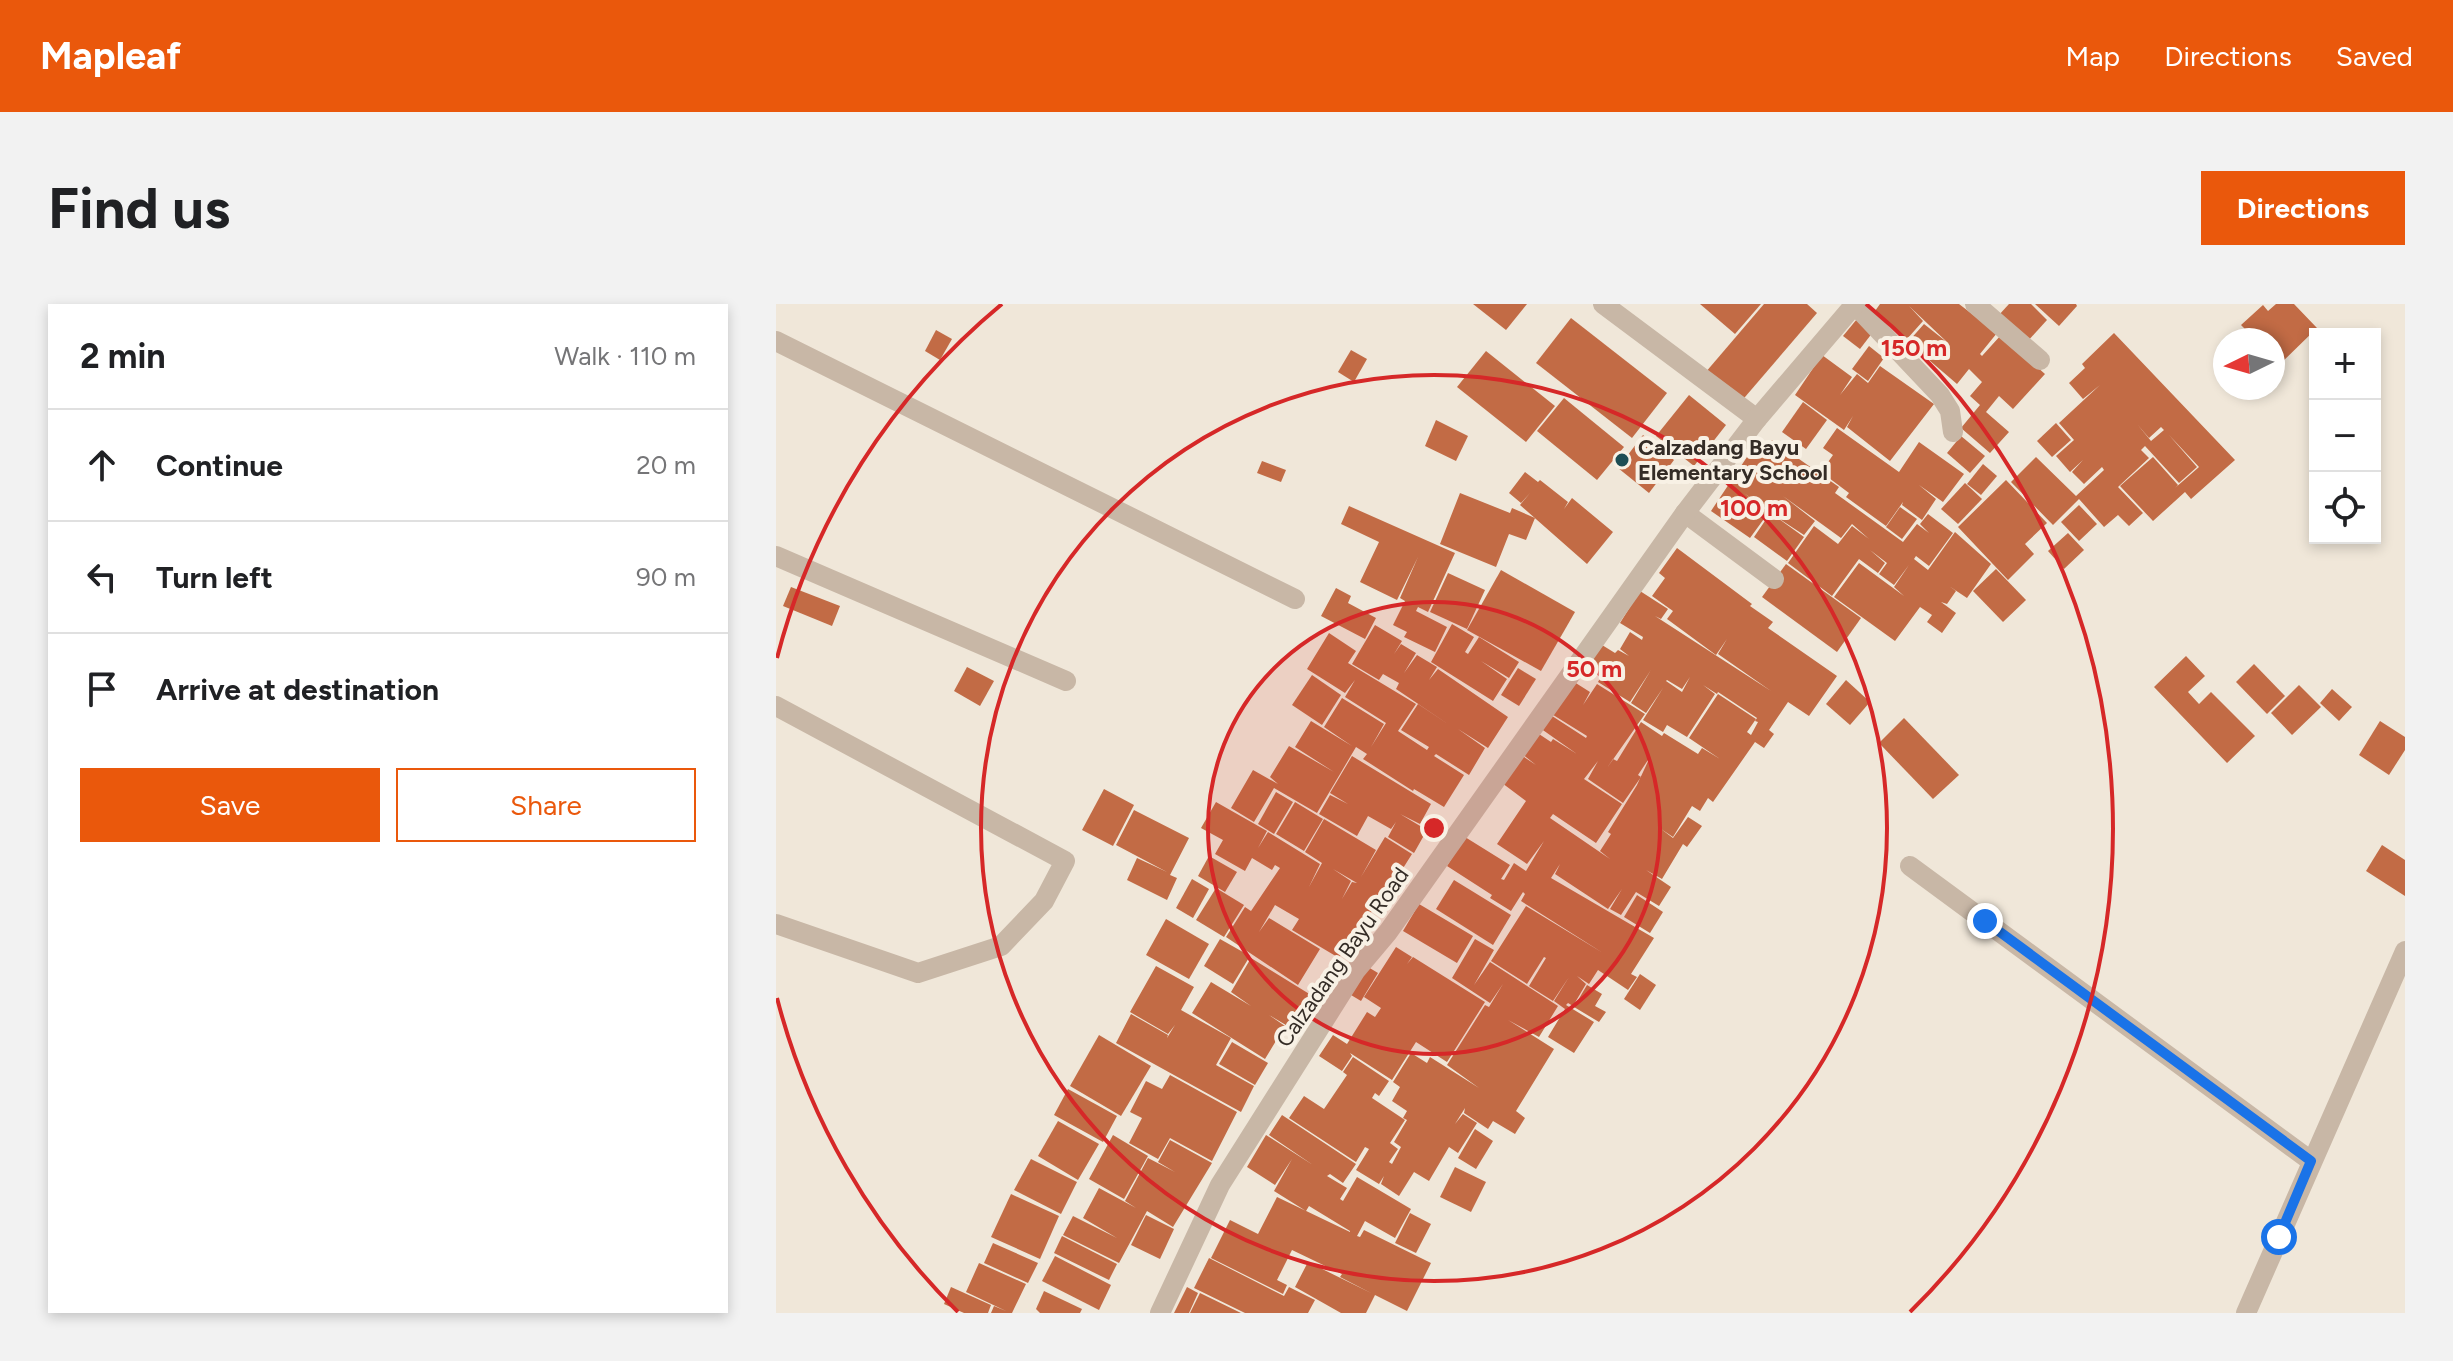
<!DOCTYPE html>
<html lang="en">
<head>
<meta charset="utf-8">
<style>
  :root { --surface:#fff; --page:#f2f2f2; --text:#202124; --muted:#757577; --line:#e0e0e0; --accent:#ea580c }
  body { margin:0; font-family:Figtree,sans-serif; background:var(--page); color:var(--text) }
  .controls { position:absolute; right:24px; top:24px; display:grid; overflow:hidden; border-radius:0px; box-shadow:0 4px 12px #0003 }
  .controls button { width:72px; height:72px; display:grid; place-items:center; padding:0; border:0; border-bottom:2px solid var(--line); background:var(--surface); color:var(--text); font:40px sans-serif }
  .compass { position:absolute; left:1437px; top:24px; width:72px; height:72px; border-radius:50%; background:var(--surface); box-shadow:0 4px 12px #0003; rotate:265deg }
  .stop { position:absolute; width:24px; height:24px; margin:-18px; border:6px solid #1a73e8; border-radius:50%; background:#fff }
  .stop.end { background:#1a73e8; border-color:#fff; box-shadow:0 2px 8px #0008 }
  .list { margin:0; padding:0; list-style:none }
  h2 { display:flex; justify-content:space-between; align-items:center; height:104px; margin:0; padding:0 32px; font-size:34px }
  h2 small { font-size:26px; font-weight:400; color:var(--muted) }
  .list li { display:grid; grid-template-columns:52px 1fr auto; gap:24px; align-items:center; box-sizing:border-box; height:112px; padding:0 32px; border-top:2px solid var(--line) }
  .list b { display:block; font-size:30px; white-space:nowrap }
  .list em { font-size:26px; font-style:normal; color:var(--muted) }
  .actions { display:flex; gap:16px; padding:24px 32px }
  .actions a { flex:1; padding:18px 0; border:2px solid var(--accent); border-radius:0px; text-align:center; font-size:28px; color:var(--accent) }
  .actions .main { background:var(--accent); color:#fff }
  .icon { flex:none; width:44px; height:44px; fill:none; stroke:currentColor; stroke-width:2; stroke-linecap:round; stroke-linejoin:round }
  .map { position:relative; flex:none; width:1629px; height:1009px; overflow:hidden; border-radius:0px }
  header { display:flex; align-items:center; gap:48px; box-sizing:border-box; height:112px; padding:0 40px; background:var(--accent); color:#fff }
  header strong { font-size:38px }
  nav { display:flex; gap:44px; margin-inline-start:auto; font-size:28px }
  .intro { display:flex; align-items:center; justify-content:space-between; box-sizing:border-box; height:192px; padding:0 48px }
  h1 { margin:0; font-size:56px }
  .button { padding:20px 36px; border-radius:0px; background:var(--accent); color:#fff; font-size:28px; font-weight:700 }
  main { display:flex; gap:48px; padding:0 48px }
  aside { flex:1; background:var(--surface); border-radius:0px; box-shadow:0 4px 12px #0003 }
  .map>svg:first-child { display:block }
  .building { fill:#c26b45; fill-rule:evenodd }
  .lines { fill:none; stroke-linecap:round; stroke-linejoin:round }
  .minor { stroke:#c8b7a6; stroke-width:20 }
  .route { stroke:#1a73e8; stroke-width:10 }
  .ring { fill:none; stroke:#d62828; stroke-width:4 }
  .poi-dot { fill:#1d4d54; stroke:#f8f1e5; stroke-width:3 }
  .labels { text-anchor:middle; stroke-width:8; stroke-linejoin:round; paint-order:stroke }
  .poi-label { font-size:22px; font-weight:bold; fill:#342c26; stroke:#f8f1e5; text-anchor:start }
  .street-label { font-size:22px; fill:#342c26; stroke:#f8f1e5 }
  .centre { fill:#d62828; stroke:#f8f1e5; stroke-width:4 }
  .ring-label { font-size:24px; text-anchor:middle; font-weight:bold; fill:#d62828; stroke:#f8f1e5; stroke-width:8; stroke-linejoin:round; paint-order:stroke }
</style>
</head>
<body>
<header>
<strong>Mapleaf</strong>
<nav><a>Map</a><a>Directions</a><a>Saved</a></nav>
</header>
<div class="intro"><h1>Find us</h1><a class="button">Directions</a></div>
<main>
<aside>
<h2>2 min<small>Walk · 110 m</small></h2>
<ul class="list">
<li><svg class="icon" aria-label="ahead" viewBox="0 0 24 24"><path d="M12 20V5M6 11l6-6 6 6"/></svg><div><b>Continue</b></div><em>20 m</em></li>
<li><svg class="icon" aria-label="left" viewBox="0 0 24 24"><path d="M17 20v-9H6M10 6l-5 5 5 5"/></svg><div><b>Turn left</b></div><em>90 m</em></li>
<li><svg class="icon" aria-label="arrive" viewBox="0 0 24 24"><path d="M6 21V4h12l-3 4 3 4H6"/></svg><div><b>Arrive at destination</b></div></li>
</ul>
<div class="actions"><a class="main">Save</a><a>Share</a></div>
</aside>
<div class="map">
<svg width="1629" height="1009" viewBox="0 0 1629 1009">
  <rect width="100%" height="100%" fill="#f0e7d9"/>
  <g class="building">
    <polygon points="697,0 751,0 730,26"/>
    <polygon points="924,0 985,0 959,30"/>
    <polygon points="988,0 1031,0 1041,9 963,100 929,69"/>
    <polygon points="1104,0 1183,0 1221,29 1204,50 1206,52 1225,31 1269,70 1237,105 1223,92 1210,108 1233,128 1214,149 1185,124 1204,101 1194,92 1206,78 1193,65 1181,80 1132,38 1148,20 1172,39 1133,2 1147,17 1131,35 1099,7"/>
    <polygon points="1233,0 1255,0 1271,16 1250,39 1222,12"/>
    <polygon points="1259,0 1300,0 1301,2 1283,22"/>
    <polygon points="1500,0 1518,0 1541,24 1497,67 1497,36 1469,36 1474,30 1465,21 1487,1 1492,7"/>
    <polygon points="795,14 891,89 856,134 760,59"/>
    <polygon points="1081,15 1097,28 1084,45 1067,32"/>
    <polygon points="160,26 176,35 164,56 149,47"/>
    <path d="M 1338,29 L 1459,156 L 1415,195 L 1409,188 L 1377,217 L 1344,182 L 1377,153 L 1402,181 L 1399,184 L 1423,163 L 1393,131 L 1421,163 L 1403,179 L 1369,142 L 1365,146 L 1373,154 L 1342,183 L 1367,209 L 1353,222 L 1342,211 L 1328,223 L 1303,195 L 1277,221 L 1235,178 L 1260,153 L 1300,192 L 1328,166 L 1326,163 L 1308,180 L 1296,168 L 1307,156 L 1294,168 L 1280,152 L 1298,136 L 1283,119 L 1324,81 L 1307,95 L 1293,79 L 1309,64 L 1306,60 ZM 1361,120 L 1373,134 L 1385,123 L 1388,126 L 1375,137 Z"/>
    <polygon points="1093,42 1108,54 1092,77 1076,65"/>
    <polygon points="575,46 591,55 578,78 562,68"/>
    <polygon points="710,47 779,102 750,138 681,83"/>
    <polygon points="1046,51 1076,73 1064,91 1081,70 1092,79 1104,62 1158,100 1114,157 1071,123 1077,112 1068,126 1019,91"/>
    <polygon points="913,91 950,121 918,162 880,132"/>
    <polygon points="788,94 848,143 821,176 761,127"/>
    <polygon points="1027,98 1051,116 1030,145 1006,128"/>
    <polygon points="660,116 692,132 680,157 649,142"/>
    <polygon points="1280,119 1295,136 1276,153 1261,137"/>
    <polygon points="1061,124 1123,168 1143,138 1188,170 1167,198 1143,181 1160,195 1146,216 1126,201 1127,198 1110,222 1070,193 1073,189 1045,168 1057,151 1047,144"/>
    <polygon points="867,131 898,156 873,189 842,164"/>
    <polygon points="1185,132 1209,152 1194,169 1171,149"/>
    <polygon points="996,136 1063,183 1059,189 1127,238 1141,220 1153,229 1144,220 1152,210 1177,229 1153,262 1140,252 1138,255 1152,266 1179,228 1215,260 1191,294 1173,282 1180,287 1171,300 1165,298 1180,309 1166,329 1151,318 1156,311 1144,303 1119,337 1058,293 1083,259 1128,292 1118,283 1133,261 1118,281 1103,270 1111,259 1094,246 1109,259 1102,269 1083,255 1056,292 1012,259 1038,222 1062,240 1076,222 1093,235 1076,220 1065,234 1007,192 1039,217 1028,231 999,212 1028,233 1011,257 978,233 995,208 968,189 993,208 974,234 935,207 977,144 993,155 987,149"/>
    <polygon points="486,157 510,166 505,178 481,169"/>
    <polygon points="1207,160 1221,172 1205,191 1191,180"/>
    <polygon points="749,168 762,178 764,176 792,198 788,205 796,194 837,228 811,260 744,201 754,189 745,199 733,189"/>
    <polygon points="1230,176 1271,219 1249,240 1258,250 1232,276 1182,223"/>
    <polygon points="1189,179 1206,195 1182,220 1165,205"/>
    <polygon points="684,189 734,209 736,204 759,214 750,236 733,230 720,263 664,240"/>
    <polygon points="1303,201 1321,220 1303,237 1285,218"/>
    <polygon points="573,202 679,249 652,308 642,303 640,307 671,323 659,348 628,333 631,328 617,321 629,297 624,294 642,253 621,296 584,278 603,238 565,220"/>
    <polygon points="1124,203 1141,215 1126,235 1110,223"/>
    <polygon points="1292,229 1308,246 1288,265 1272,247"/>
    <path d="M 901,244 L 976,300 L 974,302 L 997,318 L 992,324 L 1061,372 L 1033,412 L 1012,398 L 993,426 L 998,430 L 988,444 L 979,438 L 937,498 L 932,494 L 924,507 L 916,502 L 897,533 L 885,525 L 897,534 L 912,513 L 926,522 L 911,543 L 907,540 L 886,575 L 870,566 L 895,583 L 883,602 L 860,588 L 845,611 L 834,605 L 846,585 L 832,605 L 779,570 L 784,560 L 775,574 L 878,634 L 855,670 L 861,673 L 852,686 L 822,666 L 813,680 L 801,672 L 810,680 L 797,702 L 792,699 L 790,701 L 818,718 L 798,749 L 772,733 L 789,705 L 778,697 L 793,673 L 777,697 L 753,682 L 770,654 L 768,653 L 751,680 L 715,657 L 750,602 L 827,649 L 745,597 L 749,590 L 747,588 L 735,607 L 714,594 L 716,591 L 671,562 L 689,533 L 734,561 L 725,575 L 728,576 L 738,559 L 750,567 L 768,537 L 751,560 L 721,540 L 750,497 L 726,479 L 745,451 L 760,461 L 745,449 L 760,428 L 775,438 L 777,435 L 801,450 L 764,424 L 773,410 L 810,434 L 811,432 L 774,409 L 795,376 L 814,388 L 807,401 L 821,380 L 869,410 L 831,464 L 837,455 L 841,457 L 865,418 L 886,432 L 888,429 L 922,450 L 926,444 L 944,455 L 913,434 L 942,390 L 980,415 L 971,428 L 975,431 L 982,418 L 979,417 L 981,414 L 942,388 L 941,390 L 927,381 L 939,390 L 911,433 L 891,421 L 887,428 L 867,416 L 887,384 L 870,409 L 855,399 L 875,366 L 854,398 L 822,378 L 827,369 L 813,361 L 826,341 L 839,349 L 842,346 L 853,352 L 844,345 L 854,328 L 866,336 L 867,333 L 844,319 L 864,287 L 892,305 L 885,315 L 879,312 L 995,387 L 942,350 L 951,335 L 940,351 L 891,315 L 897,307 L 876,292 L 889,274 L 883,269 ZM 914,373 L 906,388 L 890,377 L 891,376 L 906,385 ZM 874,453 L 861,481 L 832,528 L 835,530 L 824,547 L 834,555 L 774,514 L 777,510 L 820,539 L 846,500 L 808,475 L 822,457 L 812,475 L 847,499 L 865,473 L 862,471 Z"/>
    <polygon points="1010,260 1085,314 1061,348 986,293"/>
    <polygon points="1220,265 1250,296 1227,318 1197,287"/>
    <polygon points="725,266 799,308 765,367 691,326"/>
    <polygon points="672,269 709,286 691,325 654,308"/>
    <polygon points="15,283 64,302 56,322 7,302"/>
    <polygon points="560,284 575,292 572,299 600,314 589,335 545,312"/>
    <polygon points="676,320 698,333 689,348 692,350 703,333 743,358 733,374 705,357 731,375 717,397 655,358"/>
    <polygon points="599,321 626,337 618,350 625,340 640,349 628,369 641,351 661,363 653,376 662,365 732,413 712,444 682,425 709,444 693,471 660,450 658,452 688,471 668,503 638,485 637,487 587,455 591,450 580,443 541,509 498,484 478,518 455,504 477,466 502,480 494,473 513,442 558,468 519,443 535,417 576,442 548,423 566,394 608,420 595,443 610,419 569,393 579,376 569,389 531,365 553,329 580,347 572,359 640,400 622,427 651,446 653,443 625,426 642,400 675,422 620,385 623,379 607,370 603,376 576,360"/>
    <polygon points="1410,352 1429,372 1412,388 1423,400 1435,388 1479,432 1451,459 1378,383"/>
    <polygon points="1478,360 1509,392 1491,410 1460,378"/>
    <polygon points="191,363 218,377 204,402 178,387"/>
    <polygon points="742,364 760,375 743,402 725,391"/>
    <polygon points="536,371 565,391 546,421 516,401"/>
    <polygon points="1070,376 1094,398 1074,421 1050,400"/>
    <polygon points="1523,381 1545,403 1516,431 1495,409"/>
    <polygon points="1556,385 1576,403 1563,417 1544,399"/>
    <polygon points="1128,414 1183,471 1157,495 1103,439"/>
    <polygon points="1604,417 1629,433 1629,446 1613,471 1583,451"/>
    <polygon points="576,452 655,500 644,520 624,510 651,526 638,549 612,533 620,518 615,525 592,512 581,532 543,510 554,491 572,500 554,489"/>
    <polygon points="328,485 358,501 337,542 306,526"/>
    <polygon points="500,488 517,498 498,530 482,520"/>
    <path d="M 440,498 L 491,527 L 482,544 L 492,528 L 544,560 L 533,583 L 546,559 L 529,548 L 548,515 L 600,546 L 585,573 L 609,533 L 636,550 L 607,596 L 604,594 L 590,617 L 587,615 L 563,654 L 516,626 L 523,615 L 499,601 L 483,628 L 493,614 L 544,645 L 522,681 L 450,633 L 469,603 L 475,607 L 504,564 L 499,561 L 496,566 L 476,554 L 469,567 L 439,550 L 447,536 L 425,524 ZM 557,565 L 581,579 L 576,578 L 566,595 L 575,577 Z"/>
    <polygon points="519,498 547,515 528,547 500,530"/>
    <polygon points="358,506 413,534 394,571 401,574 391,596 351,576 361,554 391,568 340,541"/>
    <polygon points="1606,541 1629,556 1629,592 1590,567"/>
    <polygon points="433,552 461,568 449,588 422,572"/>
    <polygon points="416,575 433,585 417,614 400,604"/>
    <polygon points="678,576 735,611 717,641 660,605"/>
    <polygon points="440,584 468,601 448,633 420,616"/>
    <polygon points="861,591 887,608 874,629 848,613"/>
    <polygon points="643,600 697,632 681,659 627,627"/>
    <polygon points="390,615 433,640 413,675 370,651"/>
    <polygon points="444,635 474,652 457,680 428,662"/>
    <polygon points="699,635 718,646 698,681 714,658 782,702 763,733 732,716 778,745 740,807 749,814 739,830 717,817 712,825 688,809 689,804 679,820 687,810 701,819 682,849 673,843 653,877 638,868 623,892 605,880 608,872 603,880 580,866 593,845 589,843 580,858 513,814 528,792 548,805 571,771 567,768 577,753 613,777 603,792 599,789 596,794 629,816 614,839 622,845 613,858 616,860 625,843 618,838 631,816 627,814 631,807 616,797 624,783 617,778 635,749 651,759 654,753 703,784 671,761 709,701 713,703 727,680 714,699 676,674"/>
    <polygon points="620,643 636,653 631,660 637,653 709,698 671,758 640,738 616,776 574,749 576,752 566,767 543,752 557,731 571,740 591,708 599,713 605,704 588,693"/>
    <polygon points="475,654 535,691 515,724 493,711 509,722 489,755 416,709 435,678 475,702 455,688"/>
    <polygon points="587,660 602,669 585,697 570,688"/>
    <polygon points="380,662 418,683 405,706 455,734 440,761 478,782 465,808 340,739 355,710 392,731 391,734 399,721 392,730 354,708"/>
    <polygon points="864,670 880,681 864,706 848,695"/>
    <polygon points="811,681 826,690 819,702 830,708 823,718 798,703"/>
    <polygon points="323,731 375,762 345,812 294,782"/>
    <polygon points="456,738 492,759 479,781 443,760"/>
    <polygon points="394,771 461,808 436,857 394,834 382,855 353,839 366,814 354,808 370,777 386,785"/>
    <polygon points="292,785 341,812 327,838 278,811"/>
    <polygon points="506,811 580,860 567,879 554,870 551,872 571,884 564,895 567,897 581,873 635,905 619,934 589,917 581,932 584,933 588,926 655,959 631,1007 599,991 590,1009 565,1009 519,983 532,958 595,989 564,973 566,970 516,946 501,976 511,981 507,990 435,954 454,916 482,930 501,893 574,928 574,927 533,902 530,907 498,887 516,855 499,881 471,863 490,831 537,861 493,831"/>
    <polygon points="282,817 323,840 302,876 262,852"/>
    <polygon points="699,825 717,837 700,865 682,854"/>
    <polygon points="337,831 372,852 348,895 313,875"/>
    <polygon points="394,836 436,859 397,923 371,907 343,959 287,931 297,912 341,934 307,914 323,884 360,904 349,897 372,854 399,868 382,858"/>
    <polygon points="255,855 301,878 285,910 238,886"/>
    <polygon points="679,863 710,878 695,908 664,893"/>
    <polygon points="235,890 283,912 264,955 215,933"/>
    <polygon points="634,909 655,920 640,949 619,939"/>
    <polygon points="370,911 398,925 384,955 355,941"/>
    <polygon points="286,932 341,960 333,976 278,949"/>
    <polygon points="217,939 262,959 252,979 208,959"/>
    <polygon points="279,952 335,981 323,1006 266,977"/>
    <polygon points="433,954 508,992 513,983 539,996 532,1009 469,1009 418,984"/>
    <polygon points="203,959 250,980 236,1009 215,1009 218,1002 230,1007 190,988"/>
    <polygon points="175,983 215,1001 212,1009 188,1009 168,1000"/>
    <polygon points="411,983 422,989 413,1009 398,1009"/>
    <polygon points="268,987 306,1005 304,1009 264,1009 260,1005"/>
    <polygon points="424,989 465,1009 414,1009"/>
  </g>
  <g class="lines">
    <g class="minor">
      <polyline points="827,0 981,115"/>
      <polyline points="1199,0 1264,56"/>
      <polyline points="1079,1 1164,91 1174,107 1177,128"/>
      <polyline points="0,37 519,295"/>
      <polyline points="909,209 998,275"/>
      <polyline points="0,252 290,377"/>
      <polyline points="0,402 289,557 268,597 225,642 142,669 0,620"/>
      <polyline points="1134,562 1535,857"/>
      <polyline points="384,1009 444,881 580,666 612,628 909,209 981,115 1079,0"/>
      <polyline points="1470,1009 1629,647"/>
    </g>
  </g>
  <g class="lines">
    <polyline class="route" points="1209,617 1535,857 1503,933"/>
  </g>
  <circle cx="658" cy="524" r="226" fill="#d62828" fill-opacity=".12"/>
  <g class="ring">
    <circle cx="658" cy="524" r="226"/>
    <circle cx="658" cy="524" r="453"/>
    <path d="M182 1008A679 679 0 0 1 1 694M1 354A679 679 0 0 1 226 0M1090 0A679 679 0 0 1 1134 1008"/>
  </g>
  <circle class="poi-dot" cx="846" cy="156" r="8"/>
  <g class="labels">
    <g class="poi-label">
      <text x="862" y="151">Calzadang Bayu<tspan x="862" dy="25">Elementary School</tspan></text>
    </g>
    <g class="street-label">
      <text transform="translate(566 653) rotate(-55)" y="8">Calzadang Bayu Road</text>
    </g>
  </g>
  <circle cx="658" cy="524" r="12" class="centre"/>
  <g class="ring-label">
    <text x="1138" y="52">150 m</text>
    <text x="978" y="212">100 m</text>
    <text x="818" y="373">50 m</text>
  </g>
</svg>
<div class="controls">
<button>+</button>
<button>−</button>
<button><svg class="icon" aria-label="locate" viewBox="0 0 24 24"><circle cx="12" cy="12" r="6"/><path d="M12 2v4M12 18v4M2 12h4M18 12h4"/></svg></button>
</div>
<svg class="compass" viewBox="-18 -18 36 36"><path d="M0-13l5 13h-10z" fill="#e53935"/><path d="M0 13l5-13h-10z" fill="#757577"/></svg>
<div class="stop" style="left:1503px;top:933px"></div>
<div class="stop end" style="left:1209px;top:617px"></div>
</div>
</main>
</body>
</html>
